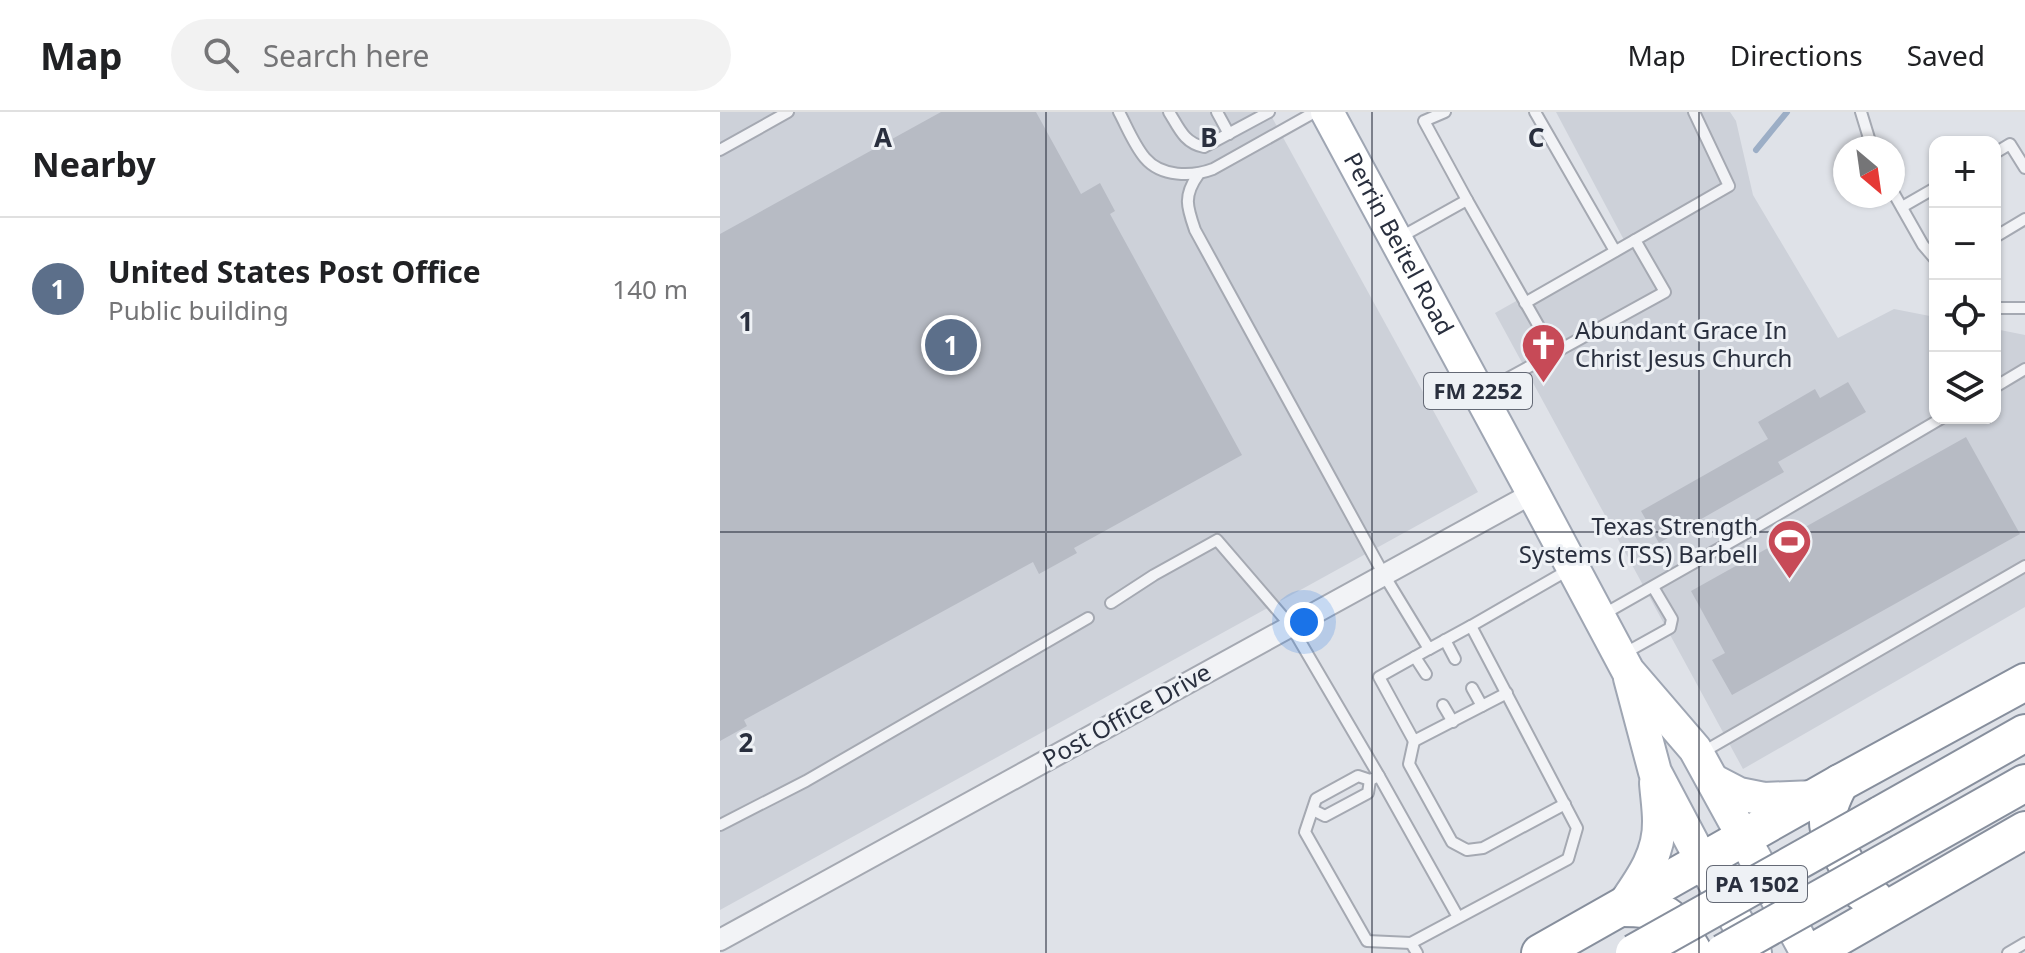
<!DOCTYPE html>
<html lang="en">
<head>
<meta charset="utf-8">
<style>
  :root { --surface:#fff; --page:#f2f2f2; --text:#202124; --muted:#757577; --line:#e0e0e0; --accent:#db2777 }
  body { margin:0; font-family:"Noto Sans",sans-serif; background:var(--page); color:var(--text) }
  .controls { position:absolute; right:24px; top:24px; display:grid; overflow:hidden; border-radius:16px; box-shadow:0 2px 6px #0004 }
  .controls button { width:72px; height:72px; display:grid; place-items:center; padding:0; border:0; border-bottom:2px solid var(--line); background:var(--surface); color:var(--text); font:40px sans-serif }
  .compass { position:absolute; left:1113px; top:24px; width:72px; height:72px; border-radius:50%; background:var(--surface); box-shadow:0 2px 6px #0004; rotate:151deg }
  .you { position:absolute; left:584px; top:510px; width:28px; height:28px; margin:-20px; border:6px solid #fff; border-radius:50%; background:#1a73e8; box-shadow:0 0 0 12px #1a73e833 }
  .badge { display:grid; place-items:center; width:52px; height:52px; border-radius:50%; background:var(--accent); color:#fff; font-size:26px; font-weight:700 }
  .pin { position:absolute; translate:-50% -50%; border:4px solid #fff; box-shadow:0 2px 8px #0006 }
  .list { margin:0; padding:0; list-style:none }
  h2 { display:flex; justify-content:space-between; align-items:center; height:104px; margin:0; padding:0 32px; font-size:34px }
  h2 small { font-size:26px; font-weight:400; color:var(--muted) }
  .list li { display:grid; grid-template-columns:52px 1fr auto; gap:24px; align-items:center; box-sizing:border-box; height:144px; padding:0 32px; border-top:2px solid var(--line) }
  .list b { display:block; font-size:30px; white-space:nowrap }
  .list p { margin:0; font-size:26px; white-space:nowrap; color:var(--muted) }
  .list em { font-size:26px; font-style:normal; color:var(--muted) }
  .icon { flex:none; width:44px; height:44px; fill:none; stroke:currentColor; stroke-width:2; stroke-linecap:round; stroke-linejoin:round }
  .map { position:relative; flex:none; width:1305px; height:841px; overflow:hidden }
  header { display:flex; align-items:center; gap:48px; box-sizing:border-box; height:112px; padding:0 40px; background:var(--surface); border-bottom:2px solid var(--line) }
  header strong { font-size:38px }
  nav { display:flex; gap:44px; margin-inline-start:auto; font-size:28px }
  .search { width:560px; height:72px; background:var(--page); display:flex; align-items:center; gap:20px; box-sizing:border-box; padding:0 28px; border-radius:44px; color:var(--muted); font-size:30px }
  main { display:flex }
  aside { flex:1; background:var(--surface) }
  .map>svg:first-child { display:block }
  .built { fill:#cdd1d9 }
  .lines { fill:none; stroke-linecap:round; stroke-linejoin:round }
  .stream { stroke:#9caec6; stroke-width:6 }
  .building { fill:#b7bbc4 }
  .service-casing { stroke:#a5a9b2; stroke-width:14 }
  .minor-casing { stroke:#a5a9b2; stroke-width:24 }
  .primary-casing { stroke:#9fa6b3; stroke-width:36 }
  .motorway-casing { stroke:#878f9d; stroke-width:40 }
  .service { stroke:#f2f3f6; stroke-width:10 }
  .minor { stroke:#f2f3f6; stroke-width:20 }
  .primary { stroke:#fff; stroke-width:32 }
  .motorway { stroke:#fff; stroke-width:36 }
  .motorway-bridge-casing { stroke:#878f9d; stroke-width:40; stroke-linecap:butt }
  .motorway-bridge { stroke:#fff; stroke-width:36 }
  .grid { fill:none; stroke:#292f3e; stroke-width:2; stroke-opacity:0.55 }
  .labels { text-anchor:middle; stroke-width:6; stroke-linejoin:round; paint-order:stroke }
  .shield { fill:#eef1f5; stroke:#646975; stroke-width:2 }
  .shield-label { font-size:22px; font-weight:bold; fill:#292f3e }
  .street-label { font-size:24px; fill:#292f3e; stroke:#eef1f5 }
  .poi-label { font-size:24px; fill:#292f3e; stroke:#eef1f5; text-anchor:start }
  .grid-label { font-size:26px; text-anchor:middle; font-weight:bold; fill:#292f3e; stroke:#eef1f5; stroke-width:6; stroke-linejoin:round; paint-order:stroke }
</style>
</head>
<body>
<header>
<strong>Map</strong>
<div class="search"><svg class="icon" aria-label="search" viewBox="0 0 24 24"><circle cx="10" cy="10" r="6"/><path d="M15 15l6 6"/></svg>Search here</div>
<nav><a>Map</a><a>Directions</a><a>Saved</a></nav>
</header>
<main>
<aside>
<h2>Nearby<small></small></h2>
<ul class="list">
<li><span class="badge" style="background:#5c6f8a">1</span><div><b>United States Post Office</b><p>Public building</p></div><em>140 m</em></li>
</ul>
</aside>
<div class="map">
<svg width="1305" height="841" viewBox="0 0 1305 841">
  <rect width="100%" height="100%" fill="#dfe2e8"/>
  <g class="built">
    <polygon points="0,0 549,0 758,380 0,798"/>
    <polygon points="836,0 1010,0 1016,9 1033,83 1118,226 1174,197 1215,205 1215,306 1275,306 1275,217 1305,223 1305,495 1023,657 775,201 904,128"/>
  </g>
  <g class="lines">
    <polyline class="stream" points="1036,38 1067,0"/>
  </g>
  <g class="building">
    <polygon points="221,0 316,0 361,82 380,71 395,99 390,102 522,343 354,436 357,441 319,462 313,450 24,608 27,614 0,629 0,122"/>
    <polygon points="1128,270 1146,300 1058,350 1064,360 939,431 921,399 1048,327 1038,310 1095,277 1100,286"/>
    <polygon points="1246,325 1300,422 1012,583 992,548 1005,541 971,479"/>
  </g>
  <g class="lines">
    <defs>
      <g id="service">
        <path d="M 399,0 C 407,15 414,33 425,46 C 441,65 472,65 493,57 L 595,0"/>
        <path d="M 449,0 C 459,16 464,31 484,35 L 549,0"/>
        <polyline points="497,0 509,22"/>
        <polyline points="815,0 895,139"/>
        <polyline points="1141,0 1152,36"/>
        <polyline points="0,38 68,0"/>
        <polyline points="1275,41 1290,32 1305,56"/>
        <path d="M 478,63 C 463,84 467,95 475,118 L 664,463 L 709,537 L 751,514"/>
        <polyline points="1173,80 1203,133 1215,147"/>
        <polyline points="747,88 834,241"/>
        <polyline points="1182,95 1215,76"/>
        <polyline points="1275,125 1305,107"/>
        <polyline points="679,126 747,88 704,9 725,0"/>
        <polyline points="805,191 915,128"/>
        <polyline points="1275,196 1305,196"/>
        <polyline points="1275,275 1305,257"/>
        <polyline points="765,279 945,180 915,128 1009,74 974,0"/>
        <polyline points="391,491 434,463 497,428 571,514 659,664 738,805"/>
        <polyline points="884,502 1023,423 1222,306"/>
        <polyline points="725,528 735,547"/>
        <polyline points="709,537 659,565 694,629 787,581"/>
        <polyline points="905,541 950,516 952,507 933,475"/>
        <polyline points="695,545 706,562"/>
        <polyline points="752,576 762,594"/>
        <polyline points="723,593 733,610"/>
        <polyline points="694,629 689,652 732,730 747,738 763,736 845,692"/>
        <polyline points="983,640 1305,454"/>
        <polyline points="659,664 650,668 638,664 596,687 585,720 647,829 691,831"/>
        <polyline points="593,698 605,704 648,681 650,668"/>
        <polyline points="0,713 86,669 368,506"/>
        <polyline points="697,841 691,831 848,747 857,716 751,514 850,457"/>
        <polyline points="1288,841 1305,831"/>
      </g>
      <polyline id="minor" points="0,828 813,381"/>
      <g id="primary">
        <path id="s1" d="M 607,0 L 813,381 L 908,559 L 975,637 L 1087,841"/>
        <polyline points="910,566 935,660 982,749 1035,841"/>
        <polyline points="994,669 1019,682 1044,687 1094,685"/>
        <path d="M 902,795 C 920,769 940,743 939,709 C 939,697 937,684 936,671"/>
      </g>
      <g id="motorway">
        <path d="M 1120,671 C 1112,686 1105,701 1109,718 L 1140,779 L 1145,783 L 1154,786"/>
        <polyline points="1160,703 1305,621"/>
        <polyline points="1181,741 1305,671"/>
        <path d="M 901,796 C 949,796 951,802 974,841"/>
        <polyline points="820,841 1120,671 1305,570"/>
        <polyline points="1091,841 1305,718"/>
      </g>
    </defs>
    <use href="#service" class="service-casing"/>
    <use href="#minor" class="minor-casing"/>
    <use href="#primary" class="primary-casing"/>
    <use href="#motorway" class="motorway-casing"/>
    <use href="#service" class="service"/>
    <use href="#minor" class="minor"/>
    <use href="#primary" class="primary"/>
    <use href="#motorway" class="motorway"/>
    <defs>
      <g id="motorway-bridge">
        <polyline points="914,841 1160,703"/>
        <polyline points="1003,841 1181,741"/>
      </g>
    </defs>
    <use href="#motorway-bridge" class="motorway-bridge-casing"/>
    <use href="#motorway-bridge" class="motorway-bridge"/>
  </g>
  <path class="grid" d="M 326,0 L 326,841M 652,0 L 652,841M 979,0 L 979,841M 0,420 L 1305,420"/>
  <defs>
    <symbol id="church-pin" viewBox="-11 -11 22 30"><path d="M0 17L-7.5 6A9.5 9.5 0 1 1 7.5 6Z" fill="#c74a57" stroke="#eef1f5"/><path d="M-1.2-6h2.4v3.5h3.3v2.4h-3.3V6h-2.4V-.1h-3.3v-2.4h3.3Z" fill="#fff"/></symbol>
    <symbol id="stadium-pin" viewBox="-11 -11 22 30"><path d="M0 17L-7.5 6A9.5 9.5 0 1 1 7.5 6Z" fill="#c74a57" stroke="#eef1f5"/><path d="M0-5a6.5 5 0 1 0 0 10a6.5 5 0 1 0 0-10ZM-3.5-1.8h7v3.6h-7Z" fill="#fff"/></symbol>
  </defs>
  <g fill-rule="evenodd">
    <use href="#church-pin" x="798" y="208" width="51" height="69"/>
    <use href="#stadium-pin" x="1044" y="404" width="51" height="69"/>
  </g>
  <g class="labels">
    <g class="shield">
      <rect x="704" y="261" width="108" height="36" rx="6"/>
      <rect x="987" y="754" width="100" height="36" rx="6"/>
    </g>
    <g class="shield-label">
      <text x="758" y="287">FM 2252</text>
      <text x="1037" y="780">PA 1502</text>
    </g>
    <g class="street-label">
      <text dy="8" stroke="none"><textPath href="#s1" startOffset="150">Perrin Beitel Road</textPath></text>
      <text transform="translate(407 604) rotate(-29)" y="8">Post Office Drive</text>
    </g>
    <g class="poi-label">
      <text x="855" y="227">Abundant Grace In<tspan x="855" dy="28">Christ Jesus Church</tspan></text>
      <text x="1038" y="423" text-anchor="end">Texas Strength<tspan x="1038" dy="28">Systems (TSS) Barbell</tspan></text>
    </g>
  </g>
  <g class="grid-label">
    <text x="163" y="35">A</text>
    <text x="489" y="35">B</text>
    <text x="816" y="35">C</text>
    <text x="26" y="219">1</text>
    <text x="26" y="640">2</text>
  </g>
</svg>
<div class="controls">
<button>+</button>
<button>−</button>
<button><svg class="icon" aria-label="locate" viewBox="0 0 24 24"><circle cx="12" cy="12" r="6"/><path d="M12 2v4M12 18v4M2 12h4M18 12h4"/></svg></button>
<button><svg class="icon" aria-label="layers" viewBox="0 0 24 24"><path d="M12 4l9 5-9 5-9-5zM3 14l9 5 9-5"/></svg></button>
</div>
<svg class="compass" viewBox="-18 -18 36 36"><path d="M0-13l5 13h-10z" fill="#e53935"/><path d="M0 13l5-13h-10z" fill="#757577"/></svg>
<div class="you"></div>
<div class="pin badge" style="left:231px;top:233px;background:#5c6f8a">1</div>
</div>
</main>
</body>
</html>
